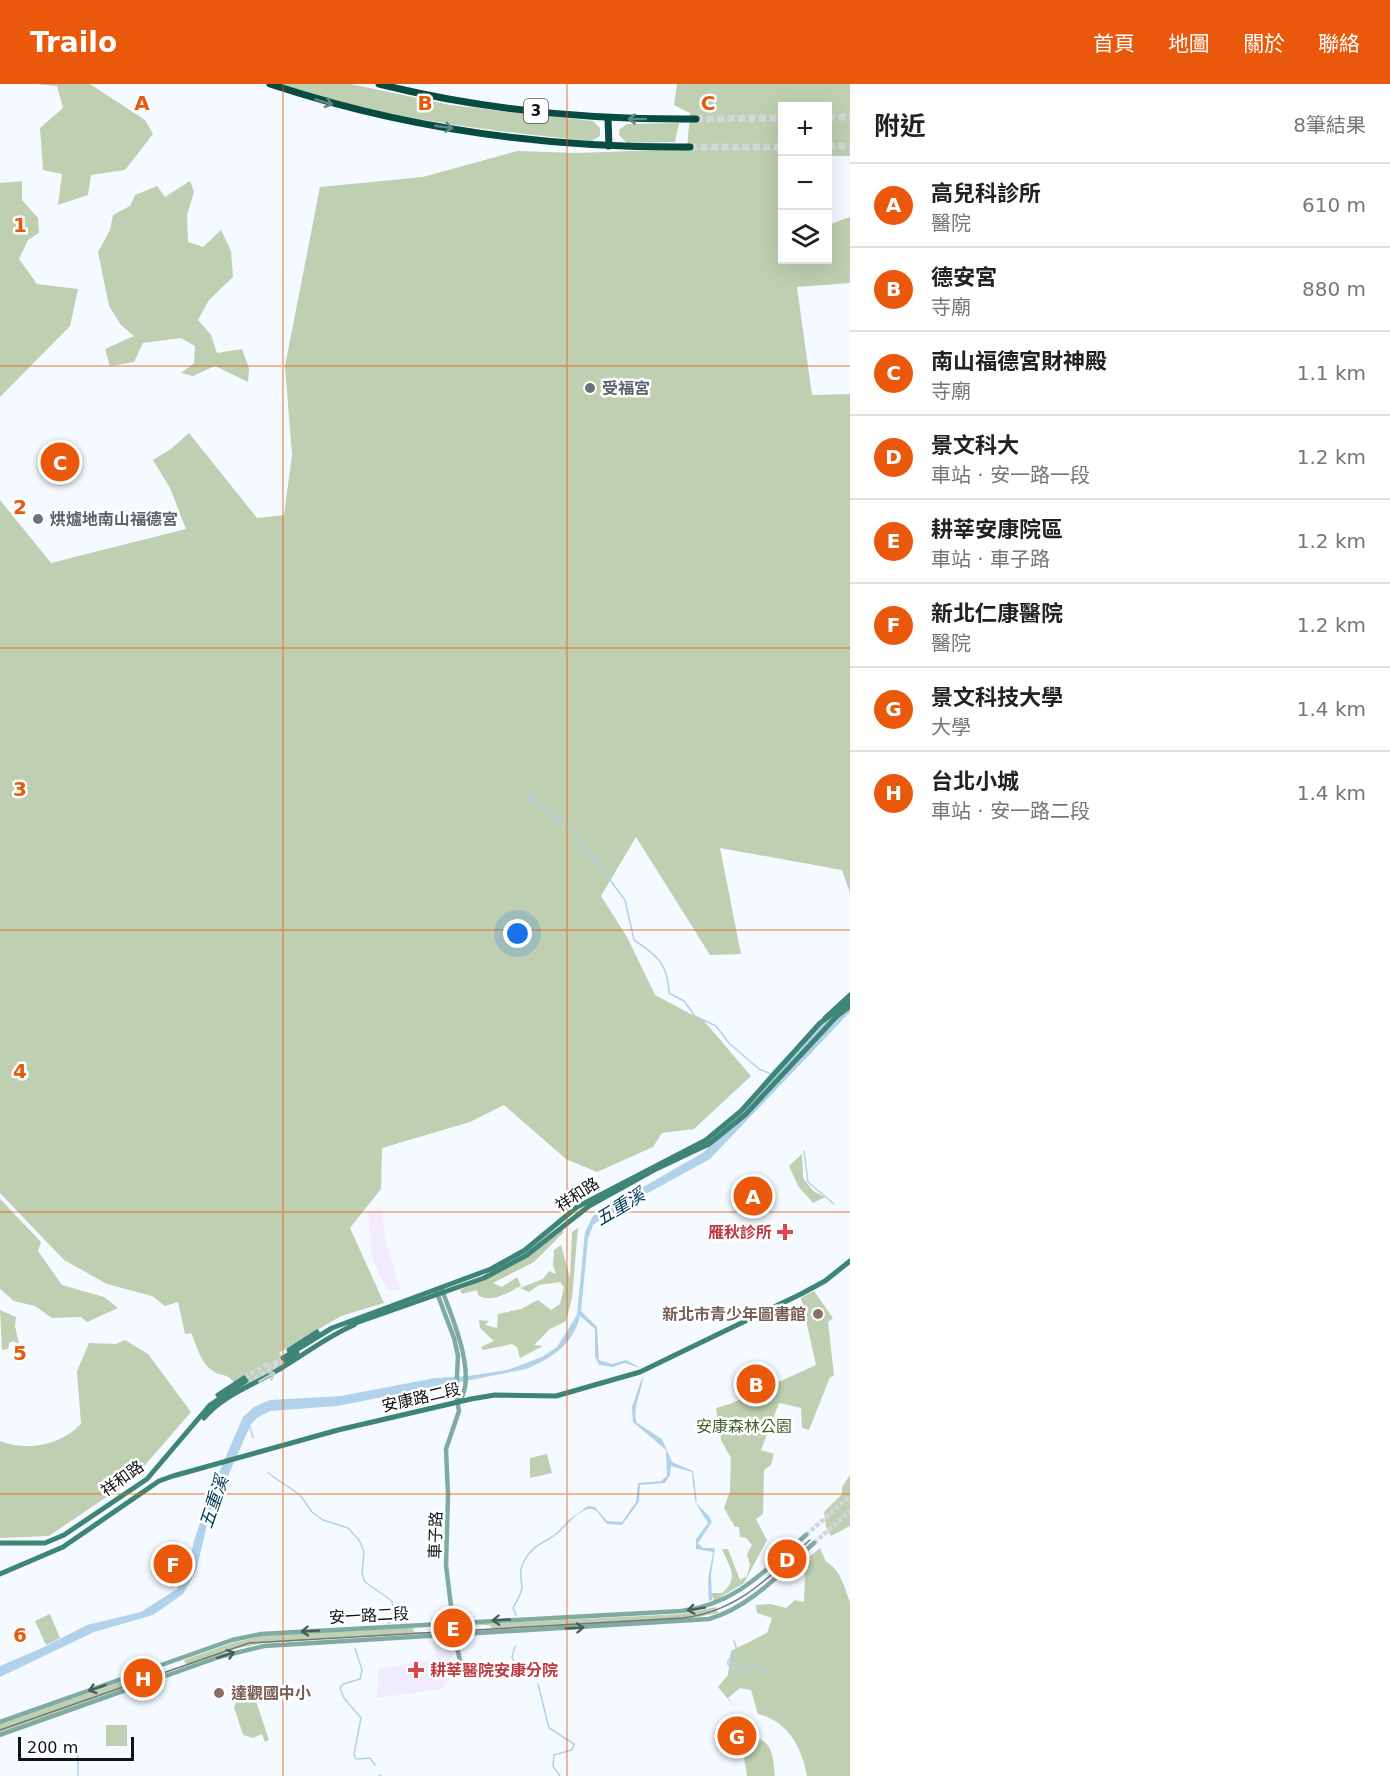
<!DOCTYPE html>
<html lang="zh-TW">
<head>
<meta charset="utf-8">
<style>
  :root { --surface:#fff; --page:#f6f6f6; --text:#222; --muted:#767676; --line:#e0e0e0; --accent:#ea580c }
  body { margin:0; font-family:"DejaVu Sans","Noto Sans TC",sans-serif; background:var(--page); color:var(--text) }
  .controls { position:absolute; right:18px; top:18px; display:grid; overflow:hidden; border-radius:0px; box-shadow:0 6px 24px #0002 }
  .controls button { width:54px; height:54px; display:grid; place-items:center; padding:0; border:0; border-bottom:2px solid var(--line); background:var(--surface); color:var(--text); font:30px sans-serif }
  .scale { position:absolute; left:18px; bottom:15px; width:116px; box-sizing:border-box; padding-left:6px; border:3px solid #101214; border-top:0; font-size:16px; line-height:21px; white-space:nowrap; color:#101214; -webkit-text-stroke:4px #fff; paint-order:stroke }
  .you { position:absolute; left:518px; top:850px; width:21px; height:21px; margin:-15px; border:4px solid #fff; border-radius:50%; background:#1a73e8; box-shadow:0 0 0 9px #1a73e833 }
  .badge { display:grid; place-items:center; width:39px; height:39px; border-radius:50%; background:var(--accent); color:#fff; font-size:20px; font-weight:700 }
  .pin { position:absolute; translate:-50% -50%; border:3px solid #fff; box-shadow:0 2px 6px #0006 }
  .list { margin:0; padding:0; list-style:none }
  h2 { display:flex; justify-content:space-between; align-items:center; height:78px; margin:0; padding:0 24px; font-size:26px }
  h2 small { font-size:20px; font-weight:400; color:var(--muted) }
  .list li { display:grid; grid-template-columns:39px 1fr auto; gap:18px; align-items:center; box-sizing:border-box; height:84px; padding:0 24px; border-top:2px solid var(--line) }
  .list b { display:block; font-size:22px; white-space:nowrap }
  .list p { margin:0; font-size:20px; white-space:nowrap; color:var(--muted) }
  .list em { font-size:20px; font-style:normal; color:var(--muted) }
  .icon { flex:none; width:33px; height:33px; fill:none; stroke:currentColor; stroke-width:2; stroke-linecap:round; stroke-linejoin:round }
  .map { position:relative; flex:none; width:850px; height:1692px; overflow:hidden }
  header { display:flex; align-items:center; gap:36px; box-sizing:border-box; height:84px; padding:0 30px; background:var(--accent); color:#fff }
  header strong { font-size:28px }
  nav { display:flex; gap:33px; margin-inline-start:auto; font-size:21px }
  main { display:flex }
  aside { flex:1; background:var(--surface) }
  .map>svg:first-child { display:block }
  .commercial { fill:#f1ebfd }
  .medical { fill:#f1ecfd }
  .green { fill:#bfcfb1 }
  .water { fill:#b2d1ea }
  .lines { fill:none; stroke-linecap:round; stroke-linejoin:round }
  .stream { stroke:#b2d1ea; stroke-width:1.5 }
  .tertiary-tunnel { stroke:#d2d7dc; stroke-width:4.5; stroke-dasharray:4.5 2; stroke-linecap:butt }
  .secondary-tunnel { stroke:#d2d7dc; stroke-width:5; stroke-dasharray:5 2.5; stroke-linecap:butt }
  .motorway-tunnel { stroke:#d2d7dc; stroke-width:7; stroke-dasharray:7 3.5; stroke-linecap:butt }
  .tertiary { stroke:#80aba1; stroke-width:4.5 }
  .secondary { stroke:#3f8577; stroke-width:5 }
  .motorway { stroke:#074b41; stroke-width:7 }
  .tram { stroke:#73777b; stroke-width:1.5 }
  .oneway { stroke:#5e8a84 }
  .oneway2 { stroke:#bcd4cf }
  .oneway3 { stroke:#485e5a }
  .grid { fill:none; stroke:#e8590c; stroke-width:1.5; stroke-opacity:0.55 }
  .worship-dot { fill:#6b7280; stroke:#fff; stroke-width:2 }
  .health-dot { fill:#e0444e; stroke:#fff; stroke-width:2 }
  .education-dot { fill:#8d6e63; stroke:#fff; stroke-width:2 }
  .labels { text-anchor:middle; stroke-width:5; stroke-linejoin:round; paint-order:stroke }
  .shield { fill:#fff; stroke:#58595a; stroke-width:1.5 }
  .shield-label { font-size:15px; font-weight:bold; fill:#101214 }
  .worship-label { font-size:16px; font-weight:bold; fill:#5b616d; stroke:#fff; text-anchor:start }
  .street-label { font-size:16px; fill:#101214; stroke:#fff }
  .health-label { font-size:16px; font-weight:bold; fill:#be3a42; stroke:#fff; text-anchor:end }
  .education-label { font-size:16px; font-weight:bold; fill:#785e54; stroke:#fff; text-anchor:end }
  .park-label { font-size:16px; fill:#486130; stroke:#fff }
  .water-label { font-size:18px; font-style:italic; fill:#033c5d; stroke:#fff }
  .grid-label { font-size:20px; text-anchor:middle; font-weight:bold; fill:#e8590c; stroke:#fff; stroke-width:5; stroke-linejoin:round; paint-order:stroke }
</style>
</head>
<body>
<header>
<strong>Trailo</strong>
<nav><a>首頁</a><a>地圖</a><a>關於</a><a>聯絡</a></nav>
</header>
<main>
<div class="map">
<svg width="850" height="1692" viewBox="0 0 850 1692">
  <rect width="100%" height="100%" fill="#f4faff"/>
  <polygon class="commercial" points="382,1125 385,1154 400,1205 388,1207 372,1174 368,1128"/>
  <g class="medical">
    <polygon points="174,1455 187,1486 179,1500 171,1506 153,1466"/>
    <polygon points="450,1556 455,1588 442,1605 377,1614 378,1585 437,1575 432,1557"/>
  </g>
  <g class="green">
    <polygon points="36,0 90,0 145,36 153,50 125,86 91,91 88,111 58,121 62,90 43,86 40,44 63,24 57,2"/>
    <path d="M 280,0 L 351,0 L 450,21 L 593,37 L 600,44 L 600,52 L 592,57 C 487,47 381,34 280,0 Z"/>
    <path d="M 677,0 L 850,0 L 850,72 L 828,72 L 828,22 L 782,22 L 782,176 L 828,176 L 828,141 L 850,133 L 850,199 L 797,203 L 812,311 L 850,310 L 850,809 L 842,786 L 720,764 L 741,870 L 710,871 L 636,753 L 601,812 L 627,853 L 655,911 L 704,937 L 751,992 L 694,1045 L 662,1049 L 653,1063 L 597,1088 L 566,1075 L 504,1021 L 470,1038 L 382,1064 L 381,1105 L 350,1144 L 384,1219 L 341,1232 L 279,1269 L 287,1278 L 249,1301 L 243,1293 L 234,1298 C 225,1288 221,1293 213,1287 C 201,1280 196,1260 191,1249 L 185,1250 L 178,1218 L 165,1222 L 152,1212 L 107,1200 L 64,1176 L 0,1109 L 0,416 L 51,479 L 186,445 L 170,404 L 153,376 L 171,365 L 189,349 L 257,434 L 284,431 L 292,371 L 285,282 L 320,103 L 423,93 L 517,67 L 578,69 L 687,65 L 690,29 L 674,21 Z"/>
    <polygon points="679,39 675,58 627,59 619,51 619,46 627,40"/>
    <polygon points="22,97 22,116 38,134 39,149 28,156 19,175 37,200 78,205 70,242 0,313 0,99"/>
    <polygon points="190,97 194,108 187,131 188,158 203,163 221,146 231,167 233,193 209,216 198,236 211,251 217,269 242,265 249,284 248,298 215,282 193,292 181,289 194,279 195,262 181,254 143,259 134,278 110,282 105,265 134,252 121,241 109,222 98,168 110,146 113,131 130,122 135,111 157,102 165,113"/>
    <polygon points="802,1070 803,1094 813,1107 825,1113 813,1119 798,1102 789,1082"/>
    <polygon points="0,1115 41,1158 38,1167 62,1201 104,1213 118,1224 87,1238 81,1233 52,1234 35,1222 14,1217 0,1205"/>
    <polygon points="578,1144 572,1214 566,1237 550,1245 534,1261 543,1262 520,1274 517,1263 512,1260 483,1266 481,1263 494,1257 480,1244 479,1236 489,1237 485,1241 497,1244 498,1230 521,1225 538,1216 551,1226 560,1220 564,1204 560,1198 539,1201 529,1208 520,1204 543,1195 549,1187 556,1190 553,1181 554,1166 561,1161 570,1194 572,1148"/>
    <path d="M 562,1146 L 564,1148 L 534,1178 L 493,1199 L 502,1203 L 517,1193 L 521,1202 C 509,1208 491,1220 478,1211 L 477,1206 L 462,1210 L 460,1206 L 521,1177 Z"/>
    <path d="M 814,1207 L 833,1234 L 828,1238 L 834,1292 L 830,1293 L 809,1346 L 802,1344 L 801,1324 L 779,1319 L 761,1366 L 774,1370 L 771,1381 L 764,1386 L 763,1430 L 756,1435 L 767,1456 L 744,1499 L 714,1517 L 711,1509 L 722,1509 C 740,1493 729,1483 722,1465 L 728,1465 L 740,1496 L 747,1492 L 750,1481 L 747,1470 L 752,1461 L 746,1454 L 740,1453 L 739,1443 L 735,1443 L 724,1424 L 730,1407 L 731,1374 L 721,1356 L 716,1324 L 730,1320 L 816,1281 L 801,1214 Z"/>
    <polygon points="0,1226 16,1233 15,1242 19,1260 13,1257 9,1259 8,1265 2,1266"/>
    <path d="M 125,1256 L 148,1270 L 191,1328 L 133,1395 L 49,1452 L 0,1454 L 0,1357 C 27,1368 61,1361 81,1340 L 77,1287 L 89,1259 L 116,1260 Z"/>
    <polygon points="547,1370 552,1389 530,1394 530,1374"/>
    <polygon points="850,1391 850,1442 831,1452 826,1443 824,1428 842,1410 842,1403"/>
    <path d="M 820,1464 L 826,1478 C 840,1484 845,1505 850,1518 L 850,1692 L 807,1692 C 802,1664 788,1637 758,1630 L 751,1606 L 740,1604 L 728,1614 L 737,1626 L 718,1603 L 728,1591 L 731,1567 L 767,1549 L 772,1534 L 757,1529 L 756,1521 L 771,1520 L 786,1524 L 795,1516 L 804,1518 L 805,1490 L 800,1481 Z"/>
    <polygon points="716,1523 718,1529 682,1536 505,1545 491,1544 490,1541 464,1541 681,1530"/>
    <polygon points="50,1530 60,1554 46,1561 35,1537"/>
    <polygon points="409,1543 413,1544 414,1548 441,1548 263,1559 234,1565 187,1582 184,1576 232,1559 262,1552"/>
    <polygon points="129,1595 131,1600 122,1606 0,1649 0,1640"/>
    <polygon points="252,1605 269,1656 265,1658 262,1650 253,1654 243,1651 234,1623 238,1614 250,1612 248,1606"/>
    <rect x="106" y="1641" width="21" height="21"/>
    <path d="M 755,1654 C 774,1657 773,1677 775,1692 L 747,1692 L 742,1660 Z"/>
  </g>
  <g class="water">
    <path d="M 850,915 L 850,928 L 710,1075 L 604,1133 L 593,1141 L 588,1155 L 581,1227 L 597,1243 L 599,1276 L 612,1280 L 626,1276 L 641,1284 L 624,1279 L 613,1283 L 599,1281 L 595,1273 L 595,1245 L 580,1232 C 573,1261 552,1274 526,1285 L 337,1322 L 270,1327 L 257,1334 L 251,1340 L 228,1392 L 221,1402 L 209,1433 L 196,1487 L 183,1510 L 153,1531 L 94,1548 L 0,1593 L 0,1582 L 42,1564 L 87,1541 L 141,1528 L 177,1505 L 188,1485 L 194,1457 L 211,1407 L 243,1333 L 254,1323 L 270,1316 L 341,1312 L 435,1294 L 468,1292 L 507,1286 L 542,1273 L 557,1263 L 577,1231 L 585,1148 L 593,1132 L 704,1068 L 775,984 L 807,951 Z"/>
    <path d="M 643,1291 C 643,1306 631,1325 637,1339 L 662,1355 L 672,1378 L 693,1387 L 695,1401 L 693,1401 L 692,1388 L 671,1382 L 670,1391 L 665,1399 L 640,1401 L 639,1418 L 622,1441 L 607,1440 C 603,1436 600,1429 595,1426 C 585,1420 569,1438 563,1445 L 566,1438 L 588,1422 L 595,1423 L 607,1437 L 622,1438 L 636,1418 L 638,1399 L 661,1397 L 667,1392 L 666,1366 L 633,1338 L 632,1323 Z"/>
    <polygon points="695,1418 709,1432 712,1438 698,1459 703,1464 715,1464 711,1490 712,1516 709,1517 708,1496 713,1468 696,1465 696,1455 708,1439"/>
  </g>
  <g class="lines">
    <g class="stream">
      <path d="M 528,709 L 536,722 L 566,738 L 625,816 L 634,856 C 657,871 668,880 669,909 L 684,917 L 695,932 L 716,942 L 729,959 L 759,985 L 771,990"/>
      <polyline points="804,1067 808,1098 834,1120"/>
      <polyline points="250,1343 253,1354"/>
      <polyline points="268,1389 300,1411 312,1428 323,1436 348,1444 359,1456 364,1468 362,1490 365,1498 392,1517 394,1533 388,1540"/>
      <polyline points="694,1401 696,1417"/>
      <path d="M 516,1531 L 513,1524 C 516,1518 522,1510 522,1502 C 521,1494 519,1488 523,1479 C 536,1454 551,1460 564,1442"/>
      <polyline points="734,1557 737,1566 728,1577 728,1581 735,1579 742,1587 748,1588 753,1580 759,1580 767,1590"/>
      <polyline points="515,1562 512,1573 517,1584"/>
      <polyline points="355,1564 362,1586 360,1595 343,1600 340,1604 344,1614 361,1634 354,1670 356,1675 370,1674 375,1681"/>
      <polyline points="538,1600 549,1644 574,1660 572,1666 554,1671 553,1682 560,1692"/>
      <polyline points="78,1692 78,1663"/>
      <polyline points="379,1692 380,1691"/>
    </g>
    <g class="tertiary-tunnel">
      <polyline points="806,1451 850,1412"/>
      <polyline points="814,1459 850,1427"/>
    </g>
    <g class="secondary-tunnel">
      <polyline points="267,1284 283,1274"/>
      <polyline points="244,1294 269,1279"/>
      <polyline points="248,1299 286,1277"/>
    </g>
    <g class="motorway-tunnel">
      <polyline points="828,33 850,33"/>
      <polyline points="696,35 782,34"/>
      <polyline points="828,62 850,62"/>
      <polyline points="690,63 782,63"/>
    </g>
    <g class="tertiary">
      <path d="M 442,1206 C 452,1233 478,1292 459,1318"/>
      <polyline points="437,1209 454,1254 458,1272 456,1310 459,1327 446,1365 448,1411 446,1481 455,1555 462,1585"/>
      <path d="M 0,1638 L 232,1556 L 261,1550 L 681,1527 C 736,1521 766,1485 806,1451"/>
      <path d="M 0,1651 L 219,1573 L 264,1562 L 709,1535 C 751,1523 782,1487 814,1459"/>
    </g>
    <g class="secondary">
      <polyline points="825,934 850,911"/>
      <polyline points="350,1241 484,1194 527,1171 589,1122 654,1086 709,1060 745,1031 836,933 850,922"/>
      <polyline points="289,1266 317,1248"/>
      <polyline points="283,1274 332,1244 491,1185 525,1166 577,1123 706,1056 741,1027 820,939 850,917"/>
      <polyline points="286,1277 297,1269"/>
      <polyline points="218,1311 244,1294"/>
      <path d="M 204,1334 C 223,1311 254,1301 278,1286 C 304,1271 326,1253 354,1241"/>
      <polyline points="0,1459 45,1459 64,1451 147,1395 210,1321 246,1297"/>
      <polyline points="0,1490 63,1463 159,1397 173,1392 338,1346 471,1315 495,1311 556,1312 640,1288 801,1210 825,1197 850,1177"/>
    </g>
    <g class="motorway">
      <path d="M 270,0 C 405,45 549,64 690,63"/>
      <path d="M 379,0 C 483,26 589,36 696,35"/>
      <polyline points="608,35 609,62"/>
    </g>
    <path class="tram" d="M 0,1646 L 249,1559 L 682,1534 C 738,1528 770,1492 810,1456"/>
  </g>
  <defs><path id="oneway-shaft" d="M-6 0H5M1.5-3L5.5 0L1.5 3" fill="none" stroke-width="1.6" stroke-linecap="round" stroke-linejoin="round" transform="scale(1.5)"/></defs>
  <g class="oneway">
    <use href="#oneway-shaft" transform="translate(324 18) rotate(17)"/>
    <use href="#oneway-shaft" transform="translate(637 35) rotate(180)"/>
    <use href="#oneway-shaft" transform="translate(444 43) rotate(8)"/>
  </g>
  <use class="oneway2" href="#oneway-shaft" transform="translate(267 1293) rotate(-30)"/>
  <g class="oneway3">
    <use href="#oneway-shaft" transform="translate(696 1525) rotate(171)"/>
    <use href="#oneway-shaft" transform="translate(501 1536) rotate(177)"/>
    <use href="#oneway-shaft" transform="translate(575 1544) rotate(-3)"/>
    <use href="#oneway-shaft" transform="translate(310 1547) rotate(177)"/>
    <use href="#oneway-shaft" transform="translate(226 1571) rotate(-18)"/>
    <use href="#oneway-shaft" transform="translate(97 1604) rotate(161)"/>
  </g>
  <path class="grid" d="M 283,0 L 283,1692M 567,0 L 567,1692M 0,282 L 850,282M 0,564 L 850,564M 0,846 L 850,846M 0,1128 L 850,1128M 0,1410 L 850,1410"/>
  <g class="worship-dot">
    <circle cx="590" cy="304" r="6"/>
    <circle cx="38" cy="435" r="6"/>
  </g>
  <g class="health-dot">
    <path d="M782 1139h6v6h6v6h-6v6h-6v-6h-6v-6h6z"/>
    <path d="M413 1577h6v6h6v6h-6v6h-6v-6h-6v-6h6z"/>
  </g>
  <g class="education-dot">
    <circle cx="818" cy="1230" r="6"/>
    <circle cx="219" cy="1609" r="6"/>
  </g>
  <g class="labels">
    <rect class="shield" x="524" y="15" width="24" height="24" rx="4.5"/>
    <g class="shield-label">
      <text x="536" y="32">3</text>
    </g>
    <g class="worship-label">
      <text x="602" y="310">受福宮</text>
      <text x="50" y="441">烘爐地南山福德宮</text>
    </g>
    <g class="street-label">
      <text transform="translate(577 1110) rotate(-33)" y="6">祥和路</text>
      <text transform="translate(421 1313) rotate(-13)" y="6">安康路二段</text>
      <text transform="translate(122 1394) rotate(-36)" y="6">祥和路</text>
      <text transform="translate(435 1451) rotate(-88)" y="6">車子路</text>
      <text transform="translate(369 1531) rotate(-3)" y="6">安一路二段</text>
    </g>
    <g class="health-label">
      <text x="772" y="1154">雁秋診所</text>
      <text x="430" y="1592" text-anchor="start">耕莘醫院安康分院</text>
    </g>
    <g class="education-label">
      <text x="806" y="1236">新北市青少年圖書館</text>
      <text x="231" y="1615" text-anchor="start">達觀國中小</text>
    </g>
    <g class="park-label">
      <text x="744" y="1348">安康森林公園</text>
    </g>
    <g class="water-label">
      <text transform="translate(620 1123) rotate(-31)" y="6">五重溪</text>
      <text transform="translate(214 1418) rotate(-71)" y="6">五重溪</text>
    </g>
  </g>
  <g class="grid-label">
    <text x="142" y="26">A</text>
    <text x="425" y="26">B</text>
    <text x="708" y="26">C</text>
    <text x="20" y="148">1</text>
    <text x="20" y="430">2</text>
    <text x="20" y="712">3</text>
    <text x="20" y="994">4</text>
    <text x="20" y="1276">5</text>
    <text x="20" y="1558">6</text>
  </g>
</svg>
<div class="controls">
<button>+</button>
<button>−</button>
<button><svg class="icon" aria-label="layers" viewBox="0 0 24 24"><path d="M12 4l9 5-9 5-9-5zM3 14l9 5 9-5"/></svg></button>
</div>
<div class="scale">200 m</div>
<div class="you"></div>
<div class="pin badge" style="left:753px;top:1112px">A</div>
<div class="pin badge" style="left:756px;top:1300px">B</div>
<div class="pin badge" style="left:60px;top:378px">C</div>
<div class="pin badge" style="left:787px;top:1475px">D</div>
<div class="pin badge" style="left:453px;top:1544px">E</div>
<div class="pin badge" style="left:173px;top:1480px">F</div>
<div class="pin badge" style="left:737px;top:1652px">G</div>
<div class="pin badge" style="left:143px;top:1594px">H</div>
</div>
<aside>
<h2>附近<small>8筆結果</small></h2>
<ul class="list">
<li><span class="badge">A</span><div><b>高兒科診所</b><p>醫院</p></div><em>610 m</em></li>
<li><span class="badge">B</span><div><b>德安宮</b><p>寺廟</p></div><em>880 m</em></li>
<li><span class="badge">C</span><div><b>南山福德宮財神殿</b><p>寺廟</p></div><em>1.1 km</em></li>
<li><span class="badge">D</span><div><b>景文科大</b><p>車站 · 安一路一段</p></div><em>1.2 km</em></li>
<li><span class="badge">E</span><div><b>耕莘安康院區</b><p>車站 · 車子路</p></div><em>1.2 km</em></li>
<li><span class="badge">F</span><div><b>新北仁康醫院</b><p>醫院</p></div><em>1.2 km</em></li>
<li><span class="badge">G</span><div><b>景文科技大學</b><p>大學</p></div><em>1.4 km</em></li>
<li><span class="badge">H</span><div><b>台北小城</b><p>車站 · 安一路二段</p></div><em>1.4 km</em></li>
</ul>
</aside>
</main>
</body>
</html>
